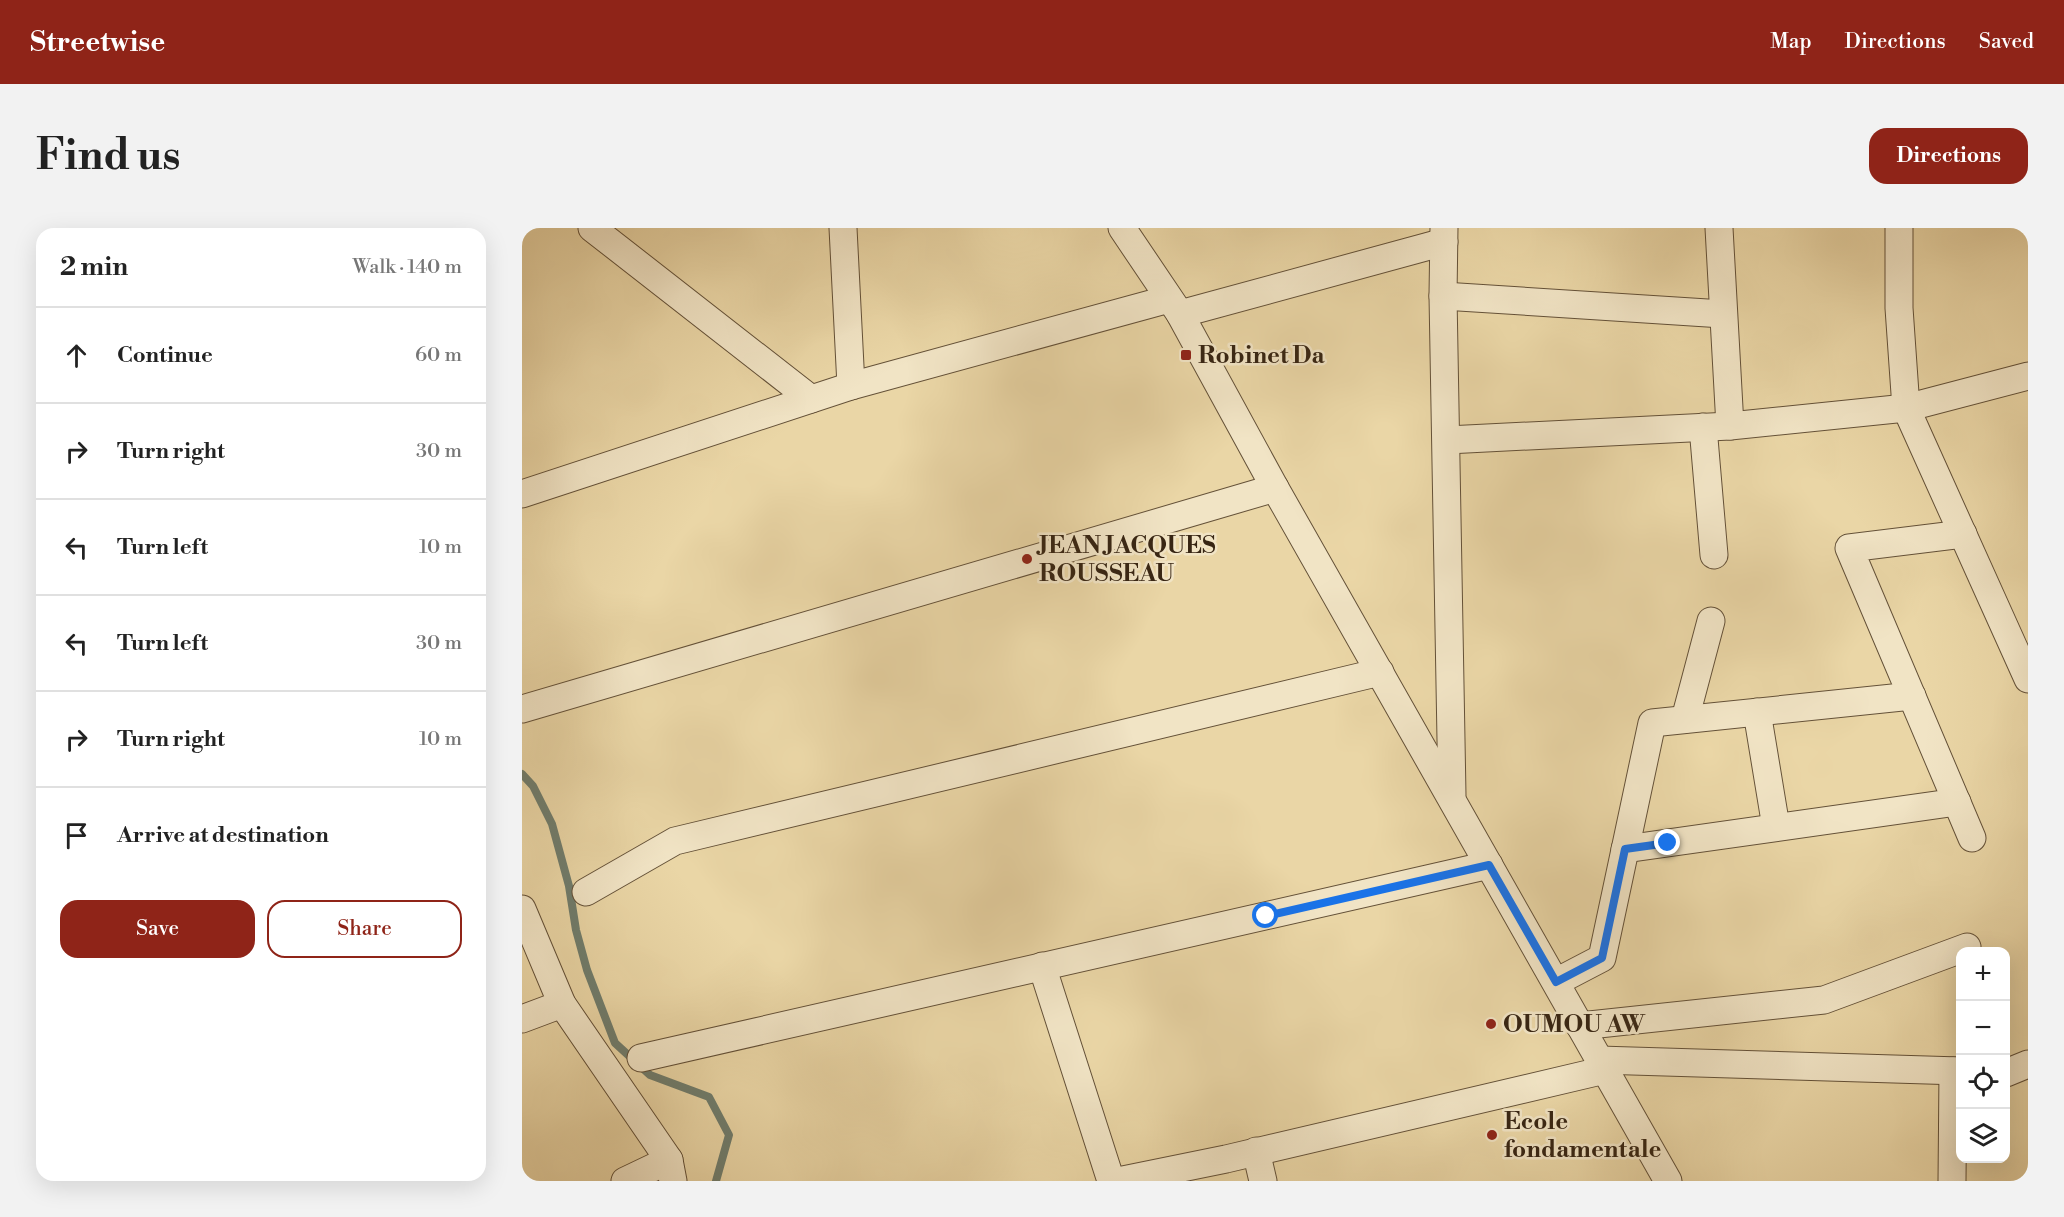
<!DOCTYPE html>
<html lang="en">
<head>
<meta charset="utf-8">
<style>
  :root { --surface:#fff; --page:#f2f2f2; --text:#222; --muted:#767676; --line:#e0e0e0; --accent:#8f2418 }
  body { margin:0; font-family:"Libre Bodoni",serif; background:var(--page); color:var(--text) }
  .controls { position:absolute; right:18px; bottom:18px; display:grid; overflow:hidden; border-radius:12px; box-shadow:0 6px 24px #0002 }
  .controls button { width:54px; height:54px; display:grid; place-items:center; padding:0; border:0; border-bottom:2px solid var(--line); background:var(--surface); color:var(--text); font:30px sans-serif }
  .stop { position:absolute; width:18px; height:18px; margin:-14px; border:4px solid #1a73e8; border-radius:50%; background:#fff }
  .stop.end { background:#1a73e8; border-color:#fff; box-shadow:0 2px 6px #0008 }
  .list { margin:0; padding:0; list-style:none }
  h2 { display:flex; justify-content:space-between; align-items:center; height:78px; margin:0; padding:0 24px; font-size:26px }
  h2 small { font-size:20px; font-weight:400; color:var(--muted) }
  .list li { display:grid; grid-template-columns:39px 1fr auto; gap:18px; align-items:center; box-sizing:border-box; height:96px; padding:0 24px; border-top:2px solid var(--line) }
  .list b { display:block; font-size:22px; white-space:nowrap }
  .list em { font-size:20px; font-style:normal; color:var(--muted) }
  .actions { display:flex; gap:12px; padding:18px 24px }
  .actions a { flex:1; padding:14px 0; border:2px solid var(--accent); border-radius:18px; text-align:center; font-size:21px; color:var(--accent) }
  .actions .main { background:var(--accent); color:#fff }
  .icon { flex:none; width:33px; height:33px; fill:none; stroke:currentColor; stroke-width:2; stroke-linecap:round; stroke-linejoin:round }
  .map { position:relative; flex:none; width:1506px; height:953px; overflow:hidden; border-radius:18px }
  header { display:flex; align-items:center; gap:36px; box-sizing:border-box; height:84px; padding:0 30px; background:var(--accent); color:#fff }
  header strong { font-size:28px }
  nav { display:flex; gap:33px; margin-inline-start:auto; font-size:21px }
  .intro { display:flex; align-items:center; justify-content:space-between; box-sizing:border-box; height:144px; padding:0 36px }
  h1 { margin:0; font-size:42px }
  .button { padding:15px 27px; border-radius:18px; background:var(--accent); color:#fff; font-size:21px; font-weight:700 }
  main { display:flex; gap:36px; padding:0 36px }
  aside { flex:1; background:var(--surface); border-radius:18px; box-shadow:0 6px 24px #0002 }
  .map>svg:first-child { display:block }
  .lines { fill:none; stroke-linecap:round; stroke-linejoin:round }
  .stream { stroke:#717e6e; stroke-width:8 }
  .street-casing { stroke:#645138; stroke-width:29 }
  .street { stroke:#f1e4c5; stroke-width:27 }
  .route { stroke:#1a73e8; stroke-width:8 }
  .poi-dot { fill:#8f2418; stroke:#f1e4c5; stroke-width:2 }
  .labels { text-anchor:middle; stroke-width:5; stroke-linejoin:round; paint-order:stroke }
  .poi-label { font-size:24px; font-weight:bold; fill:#372513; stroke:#f1e4c5; text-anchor:start }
</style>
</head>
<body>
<header>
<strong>Streetwise</strong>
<nav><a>Map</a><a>Directions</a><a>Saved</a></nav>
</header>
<div class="intro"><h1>Find us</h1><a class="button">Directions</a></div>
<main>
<aside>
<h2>2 min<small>Walk · 140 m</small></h2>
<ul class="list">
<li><svg class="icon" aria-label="ahead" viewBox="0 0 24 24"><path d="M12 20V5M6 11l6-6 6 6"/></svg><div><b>Continue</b></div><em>60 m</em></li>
<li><svg class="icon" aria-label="right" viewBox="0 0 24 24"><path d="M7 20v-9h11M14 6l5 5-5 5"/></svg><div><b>Turn right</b></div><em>30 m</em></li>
<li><svg class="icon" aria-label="left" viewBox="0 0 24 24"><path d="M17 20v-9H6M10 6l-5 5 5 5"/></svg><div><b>Turn left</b></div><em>10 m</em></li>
<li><svg class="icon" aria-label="left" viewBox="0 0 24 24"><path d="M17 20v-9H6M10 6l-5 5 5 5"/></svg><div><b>Turn left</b></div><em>30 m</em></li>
<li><svg class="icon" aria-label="right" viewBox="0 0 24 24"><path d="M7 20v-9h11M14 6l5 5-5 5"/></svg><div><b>Turn right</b></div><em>10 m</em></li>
<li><svg class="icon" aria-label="arrive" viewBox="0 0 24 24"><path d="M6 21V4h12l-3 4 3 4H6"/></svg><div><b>Arrive at destination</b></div></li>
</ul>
<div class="actions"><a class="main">Save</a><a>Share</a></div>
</aside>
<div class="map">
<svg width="1506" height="953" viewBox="0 0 1506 953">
  <rect width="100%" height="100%" fill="#ead6a6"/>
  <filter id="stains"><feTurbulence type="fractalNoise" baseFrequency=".00333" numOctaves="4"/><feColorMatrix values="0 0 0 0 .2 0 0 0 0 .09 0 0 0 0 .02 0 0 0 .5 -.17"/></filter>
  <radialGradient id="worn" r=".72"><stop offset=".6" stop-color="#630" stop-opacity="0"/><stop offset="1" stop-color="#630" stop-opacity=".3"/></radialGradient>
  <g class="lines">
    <polyline class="stream" points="0,546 11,558 30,596 47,658 54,702 65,742 93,815 128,847 187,869 207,907 194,953"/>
    <defs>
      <g id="street">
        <polyline points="70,0 289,171"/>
        <polyline points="321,0 329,158"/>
        <polyline points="600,0 658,86 753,260 1146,953"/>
        <polyline points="922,0 921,68 930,567"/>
        <polyline points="1197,0 1208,198"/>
        <polyline points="1377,0 1377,80 1384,180 1506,451"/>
        <polyline points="921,68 1201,86"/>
        <polyline points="658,86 922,14"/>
        <polyline points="1181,199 1192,327"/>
        <polyline points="925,212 1208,198 1384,180 1506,148"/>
        <polyline points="0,266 329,158 647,71"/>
        <polyline points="1441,306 1327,320 1450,610"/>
        <polyline points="0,481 753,260"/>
        <polyline points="1235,484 1254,599"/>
        <polyline points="1163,491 1189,393"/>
        <polyline points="1103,621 1435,574"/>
        <polyline points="64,664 153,613 858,444"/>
        <polyline points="0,681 40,776 147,932 151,953"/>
        <polyline points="520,738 589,953"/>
        <polyline points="1034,754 1080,730 1130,495 1390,468"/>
        <polyline points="0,791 40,776"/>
        <polyline points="1058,798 1302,772 1445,719"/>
        <polyline points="119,830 967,637"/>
        <polyline points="1077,832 1438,843"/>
        <polyline points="1484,845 1506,836"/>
        <polyline points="734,923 741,953"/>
        <polyline points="103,953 147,932"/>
        <polyline points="596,953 704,931 1083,842"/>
        <polyline points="1430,953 1431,843"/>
      </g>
    </defs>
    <use href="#street" class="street-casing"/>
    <use href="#street" class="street"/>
  </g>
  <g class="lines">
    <polyline class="route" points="744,688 967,637 1034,754 1080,730 1103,621 1146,615"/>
  </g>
  <g class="poi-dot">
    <rect x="658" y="121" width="12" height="12" rx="3"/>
    <circle cx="505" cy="331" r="6"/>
    <circle cx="969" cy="796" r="6"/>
    <circle cx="970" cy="907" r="6"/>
  </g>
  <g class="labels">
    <g class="poi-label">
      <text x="676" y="135">Robinet Da</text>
      <text x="517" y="325">JEAN JACQUES<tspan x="517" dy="28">ROUSSEAU</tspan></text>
      <text x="981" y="804">OUMOU AW</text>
      <text x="982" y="901">Ecole<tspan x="982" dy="28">fondamentale</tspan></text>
    </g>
  </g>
  <rect width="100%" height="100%" filter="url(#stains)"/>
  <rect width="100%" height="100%" fill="url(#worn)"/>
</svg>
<div class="controls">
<button>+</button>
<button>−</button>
<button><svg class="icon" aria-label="locate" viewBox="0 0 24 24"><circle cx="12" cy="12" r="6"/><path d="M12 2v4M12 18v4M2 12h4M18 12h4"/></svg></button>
<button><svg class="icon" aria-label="layers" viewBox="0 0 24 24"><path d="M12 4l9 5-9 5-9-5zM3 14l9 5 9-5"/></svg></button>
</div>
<div class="stop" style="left:744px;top:688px"></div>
<div class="stop end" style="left:1146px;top:615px"></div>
</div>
</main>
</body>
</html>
